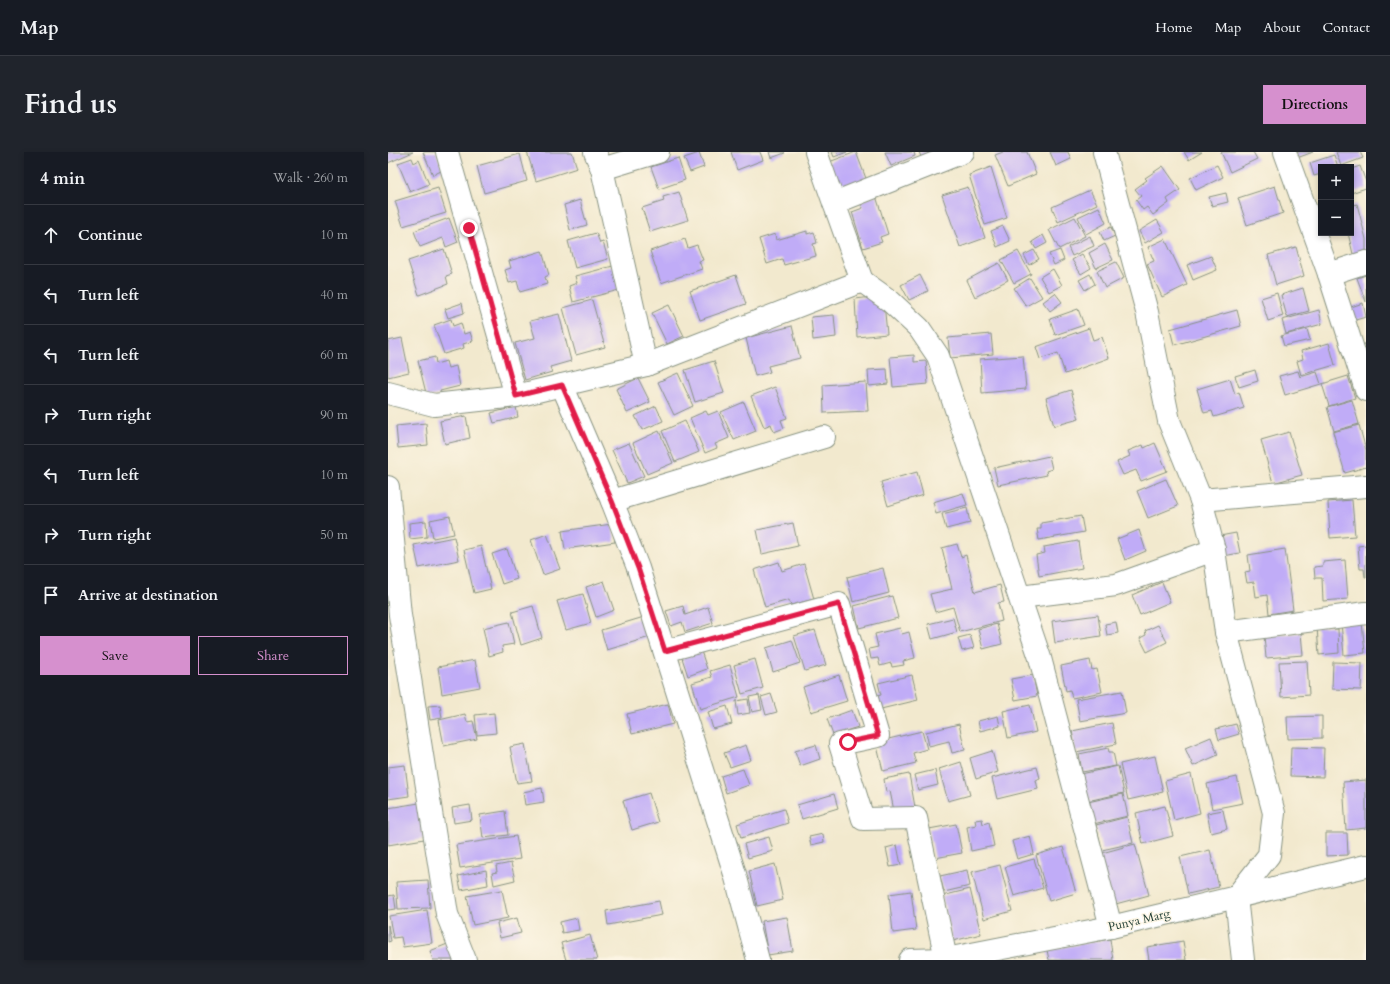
<!DOCTYPE html>
<html lang="en">
<head>
<meta charset="utf-8">
<style>
  :root { --surface:#171b24; --page:#20242c; --text:#f1f3f6; --muted:#9ea1a6; --line:#363941; --accent:#d690ce }
  body { margin:0; font-family:Cardo,serif; background:var(--page); color:var(--text) }
  .controls { position:absolute; right:12px; top:12px; display:grid; overflow:hidden; border-radius:0px; box-shadow:0 2px 6px #0003 }
  .controls button { width:36px; height:36px; display:grid; place-items:center; padding:0; border:0; border-bottom:1px solid var(--line); background:var(--surface); color:var(--text); font:20px sans-serif }
  .stop { position:absolute; width:12px; height:12px; margin:-9px; border:3px solid #e11d48; border-radius:50%; background:#fff }
  .stop.end { background:#e11d48; border-color:#fff; box-shadow:0 1px 4px #0008 }
  .list { margin:0; padding:0; list-style:none }
  h2 { display:flex; justify-content:space-between; align-items:center; height:52px; margin:0; padding:0 16px; font-size:17px }
  h2 small { font-size:13px; font-weight:400; color:var(--muted) }
  .list li { display:grid; grid-template-columns:26px 1fr auto; gap:12px; align-items:center; box-sizing:border-box; height:60px; padding:0 16px; border-top:1px solid var(--line) }
  .list b { display:block; font-size:15px; white-space:nowrap }
  .list em { font-size:13px; font-style:normal; color:var(--muted) }
  .actions { display:flex; gap:8px; padding:12px 16px }
  .actions a { flex:1; padding:9px 0; border:1px solid var(--accent); border-radius:0px; text-align:center; font-size:14px; color:var(--accent) }
  .actions .main { background:var(--accent); color:#111 }
  .icon { flex:none; width:22px; height:22px; fill:none; stroke:currentColor; stroke-width:2; stroke-linecap:round; stroke-linejoin:round }
  .map { position:relative; flex:none; width:978px; height:808px; overflow:hidden; border-radius:0px }
  header { display:flex; align-items:center; gap:24px; box-sizing:border-box; height:56px; padding:0 20px; background:var(--surface); border-bottom:1px solid var(--line) }
  header strong { font-size:19px }
  nav { display:flex; gap:22px; margin-inline-start:auto; font-size:14px }
  .intro { display:flex; align-items:center; justify-content:space-between; box-sizing:border-box; height:96px; padding:0 24px }
  h1 { margin:0; font-size:28px }
  .button { padding:10px 18px; border-radius:0px; background:var(--accent); color:#111; font-size:14px; font-weight:700 }
  main { display:flex; gap:24px; padding:0 24px }
  aside { flex:1; background:var(--surface); border-radius:0px; box-shadow:0 2px 6px #0003 }
  .map>svg:first-child { display:block }
  .building { fill:#c0acf7 }
  .lines { fill:none; stroke-linecap:round; stroke-linejoin:round }
  .minor-casing { stroke:#889381; stroke-width:24 }
  .minor { stroke:#fff; stroke-width:22 }
  .route { stroke:#e11d48; stroke-width:5 }
  .labels { text-anchor:middle; stroke-width:3; stroke-linejoin:round; paint-order:stroke }
  .street-label { font-size:12px; fill:#1f3d34; stroke:#fcf5e5 }
</style>
</head>
<body>
<header>
<strong>Map</strong>
<nav><a>Home</a><a>Map</a><a>About</a><a>Contact</a></nav>
</header>
<div class="intro"><h1>Find us</h1><a class="button">Directions</a></div>
<main>
<aside>
<h2>4 min<small>Walk · 260 m</small></h2>
<ul class="list">
<li><svg class="icon" aria-label="ahead" viewBox="0 0 24 24"><path d="M12 20V5M6 11l6-6 6 6"/></svg><div><b>Continue</b></div><em>10 m</em></li>
<li><svg class="icon" aria-label="left" viewBox="0 0 24 24"><path d="M17 20v-9H6M10 6l-5 5 5 5"/></svg><div><b>Turn left</b></div><em>40 m</em></li>
<li><svg class="icon" aria-label="left" viewBox="0 0 24 24"><path d="M17 20v-9H6M10 6l-5 5 5 5"/></svg><div><b>Turn left</b></div><em>60 m</em></li>
<li><svg class="icon" aria-label="right" viewBox="0 0 24 24"><path d="M7 20v-9h11M14 6l5 5-5 5"/></svg><div><b>Turn right</b></div><em>90 m</em></li>
<li><svg class="icon" aria-label="left" viewBox="0 0 24 24"><path d="M17 20v-9H6M10 6l-5 5 5 5"/></svg><div><b>Turn left</b></div><em>10 m</em></li>
<li><svg class="icon" aria-label="right" viewBox="0 0 24 24"><path d="M7 20v-9h11M14 6l5 5-5 5"/></svg><div><b>Turn right</b></div><em>50 m</em></li>
<li><svg class="icon" aria-label="arrive" viewBox="0 0 24 24"><path d="M6 21V4h12l-3 4 3 4H6"/></svg><div><b>Arrive at destination</b></div></li>
</ul>
<div class="actions"><a class="main">Save</a><a>Share</a></div>
</aside>
<div class="map">
<svg width="978" height="808" viewBox="0 0 978 808">
  <rect width="100%" height="100%" fill="#fcf5e5"/>
  <filter id="ink" filterUnits="userSpaceOnUse"><feTurbulence type="fractalNoise" baseFrequency=".025" numOctaves="2"/><feDisplacementMap in="SourceGraphic" scale="8" xChannelSelector="R" yChannelSelector="G"/><feConvolveMatrix kernelMatrix="1 2 1 2 8 2 1 2 1" color-interpolation-filters="sRGB"/></filter>
  <filter id="wash" filterUnits="userSpaceOnUse"><feTurbulence type="fractalNoise" baseFrequency=".012" numOctaves="4" result="noise"/><feDisplacementMap in="SourceGraphic" scale="16" xChannelSelector="R" yChannelSelector="G"/><feGaussianBlur stdDeviation="0.9" result="paint"/><feColorMatrix in="noise" values="0 0 0 0 0 0 0 0 0 0 0 0 0 0 0 0 0 1.4 0 .05"/><feComposite in="paint" operator="in"/></filter>
  <g filter="url(#wash)">
    <rect width="100%" height="100%" fill="#f2e9ce"/>
    <g id="blocks">
      <g class="building">
        <polygon points="0,0 25,0 0,11"/>
        <polygon points="35,0 48,0 55,18 45,23"/>
        <polygon points="139,0 184,0 189,16 148,29"/>
        <polygon points="343,0 372,0 375,8 349,18"/>
        <polygon points="381,0 396,0 397,1 383,6"/>
        <polygon points="444,0 459,0 446,5"/>
        <polygon points="468,0 479,29 452,39 441,10"/>
        <polygon points="497,0 526,0 527,4 503,14"/>
        <polygon points="531,0 544,0 533,5"/>
        <polygon points="615,0 639,0 648,22 620,34 607,3"/>
        <polygon points="662,0 680,0 683,7 668,14"/>
        <polygon points="796,0 814,0 801,8"/>
        <polygon points="833,0 865,0 869,7 842,20"/>
        <polygon points="907,0 925,0 909,6"/>
        <polygon points="948,0 972,0 975,6 953,14"/>
        <polygon points="311,1 316,15 302,20 296,6"/>
        <polygon points="132,2 139,29 96,41 89,14"/>
        <polygon points="946,3 950,15 933,15 933,22 926,24 922,11"/>
        <polygon points="24,6 26,11 31,8 41,32 22,40 10,11"/>
        <polygon points="290,6 297,28 271,37 263,15"/>
        <polygon points="829,13 835,25 808,38 802,26"/>
        <polygon points="775,14 792,38 779,47 781,51 765,63 759,55 755,58 748,48 753,44 747,37 759,28 757,26"/>
        <polygon points="972,14 978,30 978,36 963,41 963,17"/>
        <polygon points="603,15 619,66 597,73 581,23"/>
        <polygon points="887,34 895,61 859,73 850,46"/>
        <polygon points="580,35 597,86 572,95 554,43"/>
        <polygon points="50,36 58,61 15,74 7,49"/>
        <polygon points="702,38 709,52 670,70 664,55"/>
        <polygon points="291,40 300,68 262,80 254,56 276,49 275,45"/>
        <polygon points="838,41 840,50 824,54 821,45"/>
        <polygon points="488,44 500,82 492,85 494,90 475,96 464,60 475,56 472,49"/>
        <polygon points="192,48 199,73 182,78 176,53"/>
        <polygon points="969,52 978,87 978,99 965,102 960,81 963,81 963,54"/>
        <polygon points="711,55 718,71 698,82 690,65"/>
        <polygon points="687,65 697,84 671,97 661,78"/>
        <polygon points="61,66 70,90 58,95 55,86 32,95 26,79"/>
        <polygon points="769,68 776,80 757,91 751,79"/>
        <polygon points="615,74 622,89 609,95 603,79"/>
        <polygon points="723,75 727,84 716,89 712,80"/>
        <polygon points="419,79 419,82 426,80 429,91 425,92 428,104 396,113 394,107 379,112 371,87 387,82 388,88"/>
        <polygon points="208,81 212,91 215,90 220,107 187,116 180,89"/>
        <polygon points="655,83 659,91 648,97 644,90"/>
        <polygon points="702,84 706,94 684,104 680,95"/>
        <polygon points="297,87 300,96 309,93 315,108 311,109 314,117 273,131 262,99"/>
        <polygon points="777,87 799,133 774,145 759,112 766,109 760,95"/>
        <polygon points="717,92 725,108 708,116 701,101"/>
        <polygon points="908,95 916,124 888,133 880,103"/>
        <polygon points="56,97 64,122 58,124 60,132 31,143 20,109"/>
        <polygon points="646,98 651,107 641,113 636,103"/>
        <polygon points="672,98 676,108 666,113 661,102"/>
        <polygon points="154,99 161,123 157,125 159,132 132,140 129,129 121,131 117,118 123,116 121,109"/>
        <polygon points="630,99 643,122 626,131 613,108"/>
        <polygon points="694,102 703,116 693,122 684,108"/>
        <polygon points="823,104 829,118 805,128 799,113"/>
        <polygon points="728,110 736,126 717,136 709,119"/>
        <polygon points="611,111 620,128 587,145 579,128"/>
        <polygon points="225,114 231,138 185,150 181,134 189,131 187,124"/>
        <polygon points="665,117 674,133 661,140 652,125"/>
        <polygon points="702,122 707,132 697,138 691,128"/>
        <polygon points="348,123 358,152 312,168 302,139"/>
        <polygon points="532,123 540,139 521,148 513,133"/>
        <polygon points="978,123 978,150 969,126"/>
        <polygon points="642,126 654,145 638,154 626,136"/>
        <polygon points="915,136 921,159 899,165 893,143"/>
        <polygon points="667,141 674,150 662,159 655,150"/>
        <polygon points="889,141 895,164 880,169 873,146"/>
        <polygon points="484,145 485,152 496,151 499,182 469,185 467,147"/>
        <polygon points="204,148 217,195 188,203 175,156"/>
        <polygon points="74,151 76,161 60,166 57,157"/>
        <polygon points="975,151 978,165 964,169 960,156"/>
        <polygon points="281,153 296,184 279,192 264,161"/>
        <polygon points="690,157 696,173 667,183 662,167"/>
        <polygon points="849,158 853,174 786,193 782,177"/>
        <polygon points="931,158 934,172 898,182 894,168"/>
        <polygon points="171,162 183,209 162,215 164,220 137,228 127,191 147,186 142,169"/>
        <polygon points="446,163 448,185 425,188 423,165"/>
        <polygon points="63,167 65,174 73,171 76,182 82,180 85,189 75,192 76,196 56,202 46,173"/>
        <polygon points="404,174 412,206 380,214 382,220 367,224 358,186"/>
        <polygon points="701,176 705,188 714,185 721,206 677,222 670,201 652,207 648,195"/>
        <polygon points="919,177 922,188 896,194 893,184"/>
        <polygon points="603,182 605,202 562,206 560,186"/>
        <polygon points="14,186 21,220 0,225 0,189"/>
        <polygon points="941,191 947,213 913,223 909,209 915,207 913,199"/>
        <polygon points="526,203 526,210 538,209 540,232 505,235 502,205"/>
        <polygon points="635,204 638,237 594,241 592,207"/>
        <polygon points="47,205 48,212 58,209 60,216 68,214 72,234 52,239 53,242 39,245 30,209"/>
        <polygon points="326,209 336,241 307,250 297,218"/>
        <polygon points="499,217 500,232 481,234 480,218"/>
        <polygon points="867,218 870,229 851,235 847,224"/>
        <polygon points="910,219 912,225 929,220 933,232 897,243 891,224"/>
        <polygon points="290,221 305,254 286,263 270,230"/>
        <polygon points="960,224 967,246 941,254 934,232"/>
        <polygon points="250,226 262,250 239,261 228,237"/>
        <polygon points="842,227 847,242 851,240 856,256 826,265 824,259 816,261 809,237"/>
        <polygon points="478,230 480,259 436,261 435,233"/>
        <polygon points="387,235 399,266 393,268 396,276 386,280 383,272 376,275 363,244"/>
        <polygon points="683,238 691,267 666,274 658,246"/>
        <polygon points="964,248 971,272 946,279 939,255"/>
        <polygon points="356,250 368,279 346,288 333,260"/>
        <polygon points="268,254 275,269 254,278 247,264"/>
        <polygon points="128,255 130,265 106,271 103,261"/>
        <polygon points="318,259 320,263 330,259 341,286 327,292 329,296 317,301 302,266"/>
        <polygon points="78,264 82,286 57,292 52,269"/>
        <polygon points="297,269 311,300 287,310 274,279"/>
        <polygon points="38,271 40,293 10,296 8,274"/>
        <polygon points="971,273 978,298 978,315 957,321 945,280"/>
        <polygon points="271,279 285,311 259,322 245,291"/>
        <polygon points="901,280 914,323 885,331 873,288"/>
        <polygon points="241,291 256,324 239,331 224,298"/>
        <polygon points="767,291 779,319 753,329 748,318 735,323 729,310 742,304 740,299 755,293 756,296"/>
        <polygon points="661,304 664,317 658,319 659,323 610,333 606,316"/>
        <polygon points="529,320 535,343 500,354 493,330"/>
        <polygon points="778,327 790,354 760,366 749,339"/>
        <polygon points="575,341 579,353 548,362 545,350"/>
        <polygon points="964,348 967,384 942,386 940,350"/>
        <polygon points="579,356 582,371 558,377 554,362"/>
        <polygon points="62,364 66,382 45,386 42,368"/>
        <polygon points="693,364 696,380 651,388 649,377 653,377 653,371"/>
        <polygon points="38,369 39,385 22,387 21,371"/>
        <polygon points="405,371 410,394 374,402 369,378"/>
        <polygon points="224,372 227,390 177,397 174,379"/>
        <polygon points="751,378 758,399 737,408 729,387"/>
        <polygon points="848,381 852,401 835,404 832,384"/>
        <polygon points="159,382 172,417 155,423 143,388"/>
        <polygon points="66,385 71,408 31,416 26,393"/>
        <polygon points="690,389 694,416 651,424 648,403 657,401 656,395"/>
        <polygon points="569,392 573,405 578,403 587,440 612,433 616,450 610,451 614,469 572,480 565,455 547,460 542,442 564,437 554,396"/>
        <polygon points="978,393 978,425 977,425 976,417 972,417 970,394"/>
        <polygon points="93,394 103,437 86,441 76,398"/>
        <polygon points="119,397 129,427 114,432 104,402"/>
        <polygon points="897,397 905,458 881,462 879,443 868,445 866,430 859,431 857,420 862,419 860,403"/>
        <polygon points="957,408 960,447 935,449 934,426 927,426 926,415 935,414 935,410"/>
        <polygon points="391,410 394,419 416,412 426,447 403,453 401,448 377,455 366,418"/>
        <polygon points="495,416 501,441 465,450 459,425"/>
        <polygon points="216,429 226,458 208,465 198,435"/>
        <polygon points="774,430 782,450 752,463 744,443"/>
        <polygon points="195,442 203,471 178,478 169,449"/>
        <polygon points="504,444 510,466 471,476 466,454"/>
        <polygon points="145,454 154,486 133,493 124,460"/>
        <polygon points="295,454 297,463 320,455 325,471 297,480 294,470 283,474 278,459"/>
        <polygon points="710,463 713,484 667,491 664,469"/>
        <polygon points="256,465 262,485 219,498 213,478"/>
        <polygon points="565,466 569,480 544,487 540,472"/>
        <polygon points="121,470 126,492 114,494 115,500 101,504 95,476"/>
        <polygon points="728,470 730,481 719,483 717,472"/>
        <polygon points="974,470 977,501 956,503 953,471"/>
        <polygon points="609,472 614,492 595,497 590,477"/>
        <polygon points="770,473 779,490 759,500 752,486 758,483 757,479"/>
        <polygon points="944,474 945,477 950,477 951,501 931,503 929,475"/>
        <polygon points="512,476 514,482 521,480 527,506 515,509 516,513 504,515 503,511 492,514 490,506 483,507 481,497 490,495 487,482"/>
        <polygon points="427,478 438,513 417,519 406,484"/>
        <polygon points="913,481 915,503 878,506 876,484"/>
        <polygon points="582,483 586,496 574,499 570,486"/>
        <polygon points="404,488 412,511 385,520 378,496"/>
        <polygon points="313,499 319,517 300,524 294,506"/>
        <polygon points="367,507 375,536 354,542 346,513"/>
        <polygon points="87,508 92,535 54,542 50,515"/>
        <polygon points="702,508 704,518 709,517 714,540 684,546 682,538 678,539 673,514"/>
        <polygon points="919,509 921,543 893,545 891,510"/>
        <polygon points="945,510 974,511 973,538 944,537"/>
        <polygon points="342,513 351,545 312,557 304,531 324,525 322,519"/>
        <polygon points="451,523 459,549 423,560 415,535"/>
        <polygon points="524,523 530,548 493,557 489,544 493,543 490,531"/>
        <polygon points="645,523 649,544 627,548 623,527"/>
        <polygon points="734,539 738,561 692,569 688,547"/>
        <polygon points="383,542 389,560 378,563 373,545"/>
        <polygon points="371,543 374,558 364,560 361,545"/>
        <polygon points="360,547 362,561 350,563 348,549"/>
        <polygon points="280,552 285,572 244,582 239,562"/>
        <polygon points="52,553 54,566 42,568 40,554"/>
        <polygon points="642,553 648,580 620,586 615,559"/>
        <polygon points="339,554 344,572 325,577 320,560"/>
        <polygon points="464,558 470,575 445,583 439,567"/>
        <polygon points="106,561 108,581 89,583 87,563"/>
        <polygon points="77,562 79,570 85,569 89,587 56,594 51,568"/>
        <polygon points="610,564 612,574 592,579 590,569"/>
        <polygon points="934,564 934,586 900,587 899,565"/>
        <polygon points="724,571 728,592 688,600 684,579"/>
        <polygon points="571,572 577,598 564,601 561,589 541,594 538,580"/>
        <polygon points="848,572 851,582 831,588 828,577"/>
        <polygon points="534,579 539,597 525,601 528,611 495,619 488,590"/>
        <polygon points="823,585 830,603 805,614 797,596"/>
        <polygon points="137,592 144,629 129,631 122,595"/>
        <polygon points="358,593 363,608 342,615 336,601"/>
        <polygon points="428,593 432,607 412,614 407,599"/>
        <polygon points="903,595 936,596 935,625 902,624"/>
        <polygon points="720,596 721,600 725,600 728,614 694,620 691,602"/>
        <polygon points="604,599 610,620 588,627 582,606"/>
        <polygon points="767,604 775,640 740,648 732,612"/>
        <polygon points="573,610 582,643 560,649 551,617"/>
        <polygon points="17,613 21,644 0,647 0,615"/>
        <polygon points="730,614 736,641 699,649 693,622"/>
        <polygon points="649,615 652,626 648,628 650,637 609,647 604,626"/>
        <polygon points="355,617 361,633 338,641 333,624"/>
        <polygon points="547,618 550,633 530,638 526,623"/>
        <polygon points="521,622 527,655 506,659 502,639 498,640 496,627"/>
        <polygon points="803,622 812,661 786,668 777,629"/>
        <polygon points="849,625 855,651 824,657 819,632"/>
        <polygon points="978,628 978,676 958,678 955,630"/>
        <polygon points="154,636 156,650 137,653 135,640"/>
        <polygon points="261,641 270,670 244,678 235,649"/>
        <polygon points="446,642 450,656 414,667 409,653"/>
        <polygon points="735,642 740,664 705,672 700,650"/>
        <polygon points="31,651 36,687 0,693 0,656"/>
        <polygon points="82,653 84,668 66,671 64,656"/>
        <polygon points="777,654 785,684 755,692 748,661"/>
        <polygon points="396,657 400,671 353,686 349,672"/>
        <polygon points="835,658 839,677 823,681 819,661"/>
        <polygon points="117,659 120,683 95,686 92,663"/>
        <polygon points="739,665 745,691 714,698 708,673"/>
        <polygon points="594,667 595,672 601,670 606,694 583,699 579,675 588,673 587,668"/>
        <polygon points="568,672 574,701 547,706 541,677"/>
        <polygon points="938,681 959,681 960,703 938,704"/>
        <polygon points="435,682 436,690 423,693 421,685"/>
        <polygon points="128,684 132,707 72,716 68,693"/>
        <polygon points="642,684 646,702 629,707 624,689"/>
        <polygon points="381,685 385,699 360,706 356,692"/>
        <polygon points="747,692 761,743 724,753 710,702"/>
        <polygon points="509,693 513,713 502,715 498,696"/>
        <polygon points="675,695 688,741 661,749 648,703"/>
        <polygon points="822,698 831,735 800,742 792,705"/>
        <polygon points="646,707 655,736 626,744 617,715"/>
        <polygon points="123,711 127,728 106,733 104,721 109,720 108,714"/>
        <polygon points="387,712 395,748 369,754 361,719"/>
        <polygon points="612,713 624,759 596,767 584,720"/>
        <polygon points="98,718 100,733 73,738 70,724"/>
        <polygon points="579,718 582,734 556,740 552,724"/>
        <polygon points="40,728 42,756 10,757 8,730"/>
        <polygon points="582,737 593,782 565,789 554,744"/>
        <polygon points="114,738 120,766 85,773 79,744"/>
        <polygon points="523,739 528,778 505,781 501,742"/>
        <polygon points="6,743 8,757 0,758 0,744"/>
        <polygon points="271,749 274,763 220,773 218,759"/>
        <polygon points="39,758 44,791 15,795 13,785 5,786 1,764"/>
        <polygon points="399,765 405,799 380,803 374,769"/>
        <polygon points="129,766 133,781 112,786 109,771"/>
        <polygon points="189,766 191,778 174,781 172,770"/>
        <polygon points="0,773 3,789 0,790"/>
        <polygon points="202,783 209,808 178,808 173,791"/>
        <polygon points="722,787 725,808 661,808 659,798"/>
        <polygon points="795,789 798,808 761,808 759,795"/>
        <polygon points="62,791 69,808 45,808 42,799"/>
      </g>
    </g>
  </g>
  <g filter="url(#ink)">
    <use href="#blocks" fill-opacity="0" stroke="#889381" stroke-width="1"/>
    <g class="lines">
      <defs>
        <g id="minor">
          <polyline points="59,0 128,244"/>
          <polyline points="207,0 214,17 258,213"/>
          <polyline points="428,0 446,51"/>
          <polyline points="716,0 759,160 781,269 813,348 826,398 838,480 886,661 881,703 848,745 855,808"/>
          <polyline points="897,0 941,122 978,110"/>
          <polyline points="214,17 270,0"/>
          <polyline points="941,122 978,238"/>
          <polyline points="474,129 502,149 531,176 550,204 652,506 723,775"/>
          <polyline points="174,233 224,349 250,416 347,722 370,808"/>
          <polyline points="0,241 46,253 128,244 258,213 474,129 446,51 575,0"/>
          <polyline points="0,335 12,463 59,762 77,808"/>
          <polyline points="813,348 978,334"/>
          <polyline points="224,349 436,285"/>
          <polyline points="632,445 728,433 826,398"/>
          <polyline points="838,480 978,461"/>
          <polyline points="277,499 451,452 490,584 452,592 475,667 528,666 558,807"/>
          <polyline points="522,808 558,807 723,775 978,714"/>
        </g>
      </defs>
      <use href="#minor" class="minor-casing"/>
      <use href="#minor" class="minor"/>
    </g>
  </g>
  <g class="lines" filter="url(#ink)">
    <polyline class="route" points="81,76 128,244 174,233 224,349 250,416 277,499 451,452 490,584 460,590"/>
  </g>
  <g class="labels">
    <g class="street-label">
      <text transform="translate(751 768) rotate(-13)" y="4">Punya Marg</text>
    </g>
  </g>
</svg>
<div class="controls">
<button>+</button>
<button>−</button>
</div>
<div class="stop" style="left:460px;top:590px"></div>
<div class="stop end" style="left:81px;top:76px"></div>
</div>
</main>
</body>
</html>
